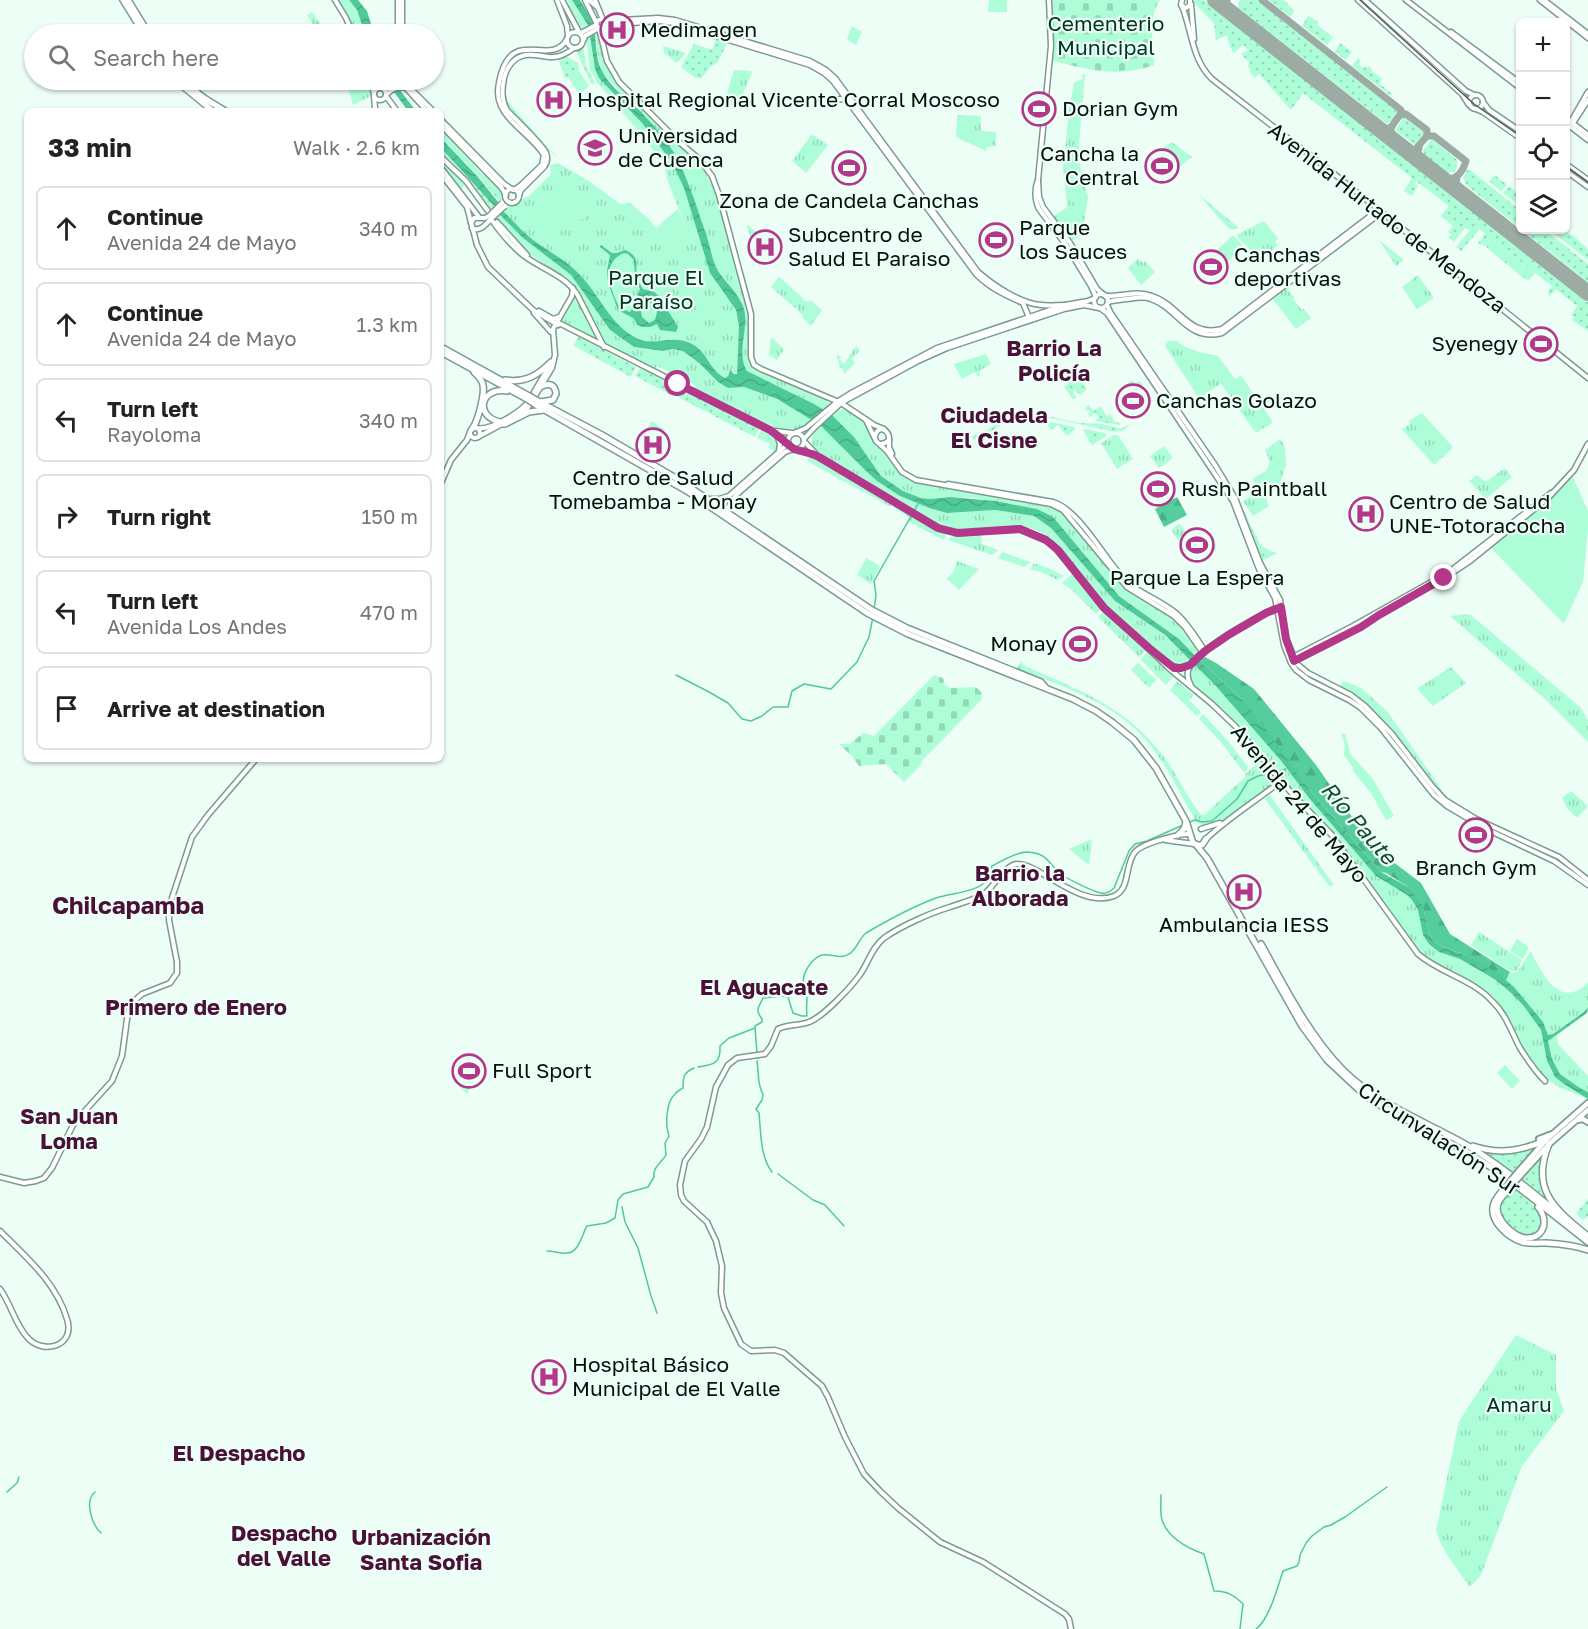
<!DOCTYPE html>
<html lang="en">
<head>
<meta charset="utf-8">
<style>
  :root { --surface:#fff; --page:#f2f2f2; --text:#222; --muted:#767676; --line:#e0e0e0 }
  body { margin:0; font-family:"Golos Text",sans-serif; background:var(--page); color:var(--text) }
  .controls { position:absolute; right:18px; top:18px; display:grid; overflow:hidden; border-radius:9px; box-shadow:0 2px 4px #0004 }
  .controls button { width:54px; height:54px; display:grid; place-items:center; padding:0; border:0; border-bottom:2px solid var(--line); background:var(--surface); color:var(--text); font:30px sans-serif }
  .stop { position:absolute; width:18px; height:18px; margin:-14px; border:4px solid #b3388a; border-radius:50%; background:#fff }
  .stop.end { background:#b3388a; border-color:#fff; box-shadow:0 2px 6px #0008 }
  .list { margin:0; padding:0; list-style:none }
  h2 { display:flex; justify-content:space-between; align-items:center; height:78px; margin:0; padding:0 24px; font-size:26px }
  h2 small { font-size:20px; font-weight:400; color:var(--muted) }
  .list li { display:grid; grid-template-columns:39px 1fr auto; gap:18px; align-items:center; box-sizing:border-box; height:84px; margin:0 12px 12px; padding:0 12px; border:2px solid var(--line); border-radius:9px }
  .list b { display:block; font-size:22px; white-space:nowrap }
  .list p { margin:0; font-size:20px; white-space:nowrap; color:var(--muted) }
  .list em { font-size:20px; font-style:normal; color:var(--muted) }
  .icon { flex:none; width:33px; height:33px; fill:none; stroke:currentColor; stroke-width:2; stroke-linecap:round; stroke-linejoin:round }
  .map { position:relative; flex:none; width:1588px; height:1629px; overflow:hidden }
  .search { position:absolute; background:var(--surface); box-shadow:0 2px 4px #0004; left:24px; top:24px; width:420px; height:66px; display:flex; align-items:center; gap:15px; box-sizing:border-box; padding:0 21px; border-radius:33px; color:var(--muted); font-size:22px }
  .panel { position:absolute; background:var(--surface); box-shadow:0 2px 4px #0004; left:24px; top:108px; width:420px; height:654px; border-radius:9px }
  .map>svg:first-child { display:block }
  .grass { fill:url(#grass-dots) }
  .forest { fill:url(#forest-firs) }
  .cemetery { fill:url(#cemetery-stones) }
  .park { fill:url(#park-tufts) }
  .garden { fill:#adfed8 }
  .water { fill:url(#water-waves); fill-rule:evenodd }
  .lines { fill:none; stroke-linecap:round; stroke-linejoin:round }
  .stream { stroke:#50c999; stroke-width:1.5 }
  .taxiway { stroke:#9caca4; stroke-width:7 }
  .runway { stroke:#9caca4; stroke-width:16 }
  .secondary-casing { stroke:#7d9b8c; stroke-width:7 }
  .primary-casing { stroke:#7d9b8c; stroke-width:8 }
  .highway-casing { stroke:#7d9b8c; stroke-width:8 }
  .secondary { stroke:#fff; stroke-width:4 }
  .primary { stroke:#fff; stroke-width:4.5 }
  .highway { stroke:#fff; stroke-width:5 }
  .tram { stroke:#4c5952; stroke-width:1.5 }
  .secondary-bridge-casing { stroke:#7d9b8c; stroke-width:7; stroke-linecap:butt }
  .primary-bridge-casing { stroke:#7d9b8c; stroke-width:8; stroke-linecap:butt }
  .highway-bridge-casing { stroke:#7d9b8c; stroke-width:8; stroke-linecap:butt }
  .secondary-bridge { stroke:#fff; stroke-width:4 }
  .primary-bridge { stroke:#fff; stroke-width:4.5 }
  .highway-bridge { stroke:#fff; stroke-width:5 }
  .route { stroke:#b3388a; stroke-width:8 }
  .labels { text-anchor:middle; stroke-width:4.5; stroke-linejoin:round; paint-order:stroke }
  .park-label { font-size:21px; fill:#003522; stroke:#ecfef5 }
  .poi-label { font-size:21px; fill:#06110c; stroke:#ecfef5; text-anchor:start }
  .street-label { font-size:21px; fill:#06110c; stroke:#ecfef5 }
  .neighbourhood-label { font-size:22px; font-weight:bold; fill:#4b1037; stroke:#ecfef5 }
  .water-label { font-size:22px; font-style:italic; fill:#184a36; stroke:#ecfef5 }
  .quarter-label { font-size:24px; font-weight:bold; fill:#4b1037; stroke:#ecfef5 }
</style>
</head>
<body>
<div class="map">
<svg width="1588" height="1629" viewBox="0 0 1588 1629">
  <defs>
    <pattern id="grass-dots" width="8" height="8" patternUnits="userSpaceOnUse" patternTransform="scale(1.5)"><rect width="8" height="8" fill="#adfed8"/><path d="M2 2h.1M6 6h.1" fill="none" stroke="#93d9b8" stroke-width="1.8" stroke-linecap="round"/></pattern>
    <pattern id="forest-firs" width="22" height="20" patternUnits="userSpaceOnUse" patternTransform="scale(1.5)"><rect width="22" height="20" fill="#55cd9d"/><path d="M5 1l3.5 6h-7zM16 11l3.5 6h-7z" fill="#49af86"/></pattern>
    <pattern id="cemetery-stones" width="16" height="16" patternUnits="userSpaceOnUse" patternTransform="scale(1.5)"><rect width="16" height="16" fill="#adfed8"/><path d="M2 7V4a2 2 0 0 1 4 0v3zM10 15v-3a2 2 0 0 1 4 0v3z" fill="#93d9b8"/></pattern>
    <pattern id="park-tufts" width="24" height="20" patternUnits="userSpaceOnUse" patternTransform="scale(1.5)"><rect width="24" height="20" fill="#adfed8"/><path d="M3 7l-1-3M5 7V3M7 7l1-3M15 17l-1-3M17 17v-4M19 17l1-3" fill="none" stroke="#93d9b8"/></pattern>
    <pattern id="water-waves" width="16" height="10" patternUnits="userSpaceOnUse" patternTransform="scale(1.5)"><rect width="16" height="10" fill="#50c999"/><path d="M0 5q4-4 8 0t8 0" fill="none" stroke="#44ac83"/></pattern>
  </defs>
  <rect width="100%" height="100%" fill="#ecfef5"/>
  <g class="grass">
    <polygon points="1194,0 1204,0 1588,302 1588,331 1572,320 1574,317 1571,315 1577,306 1556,289 1549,297 1548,292 1552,286 1491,239 1484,246 1478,243 1485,234 1478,228 1479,230 1461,251 1456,247 1470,230 1465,228 1454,242 1449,238 1451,235 1448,232 1453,226 1441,216 1449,206 1416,181 1415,183 1418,186 1412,196 1404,191 1412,178 1303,93 1291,110 1259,74 1255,78 1249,71 1250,69 1247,66 1250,63 1241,54 1248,50 1243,45 1234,53 1230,47 1227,35 1216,40 1214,23 1195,4"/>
    <polygon points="1240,0 1257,0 1395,109 1397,113 1391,121 1387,124 1241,10 1238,8"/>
    <polygon points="1269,0 1284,0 1294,11 1291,17"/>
    <polygon points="1308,16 1318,22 1317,25 1333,37 1327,45 1302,26"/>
    <polygon points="716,38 726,40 727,44 717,63 711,66 701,79 694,77 681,67 694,44 712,50"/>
    <polygon points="1340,43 1352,52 1346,60 1335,52"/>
    <polygon points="583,47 586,66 595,83 592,85 576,51"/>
    <path d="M 566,56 L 578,63 L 579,71 L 567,78 L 564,77 C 563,70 560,65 558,59 Z"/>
    <polygon points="1358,58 1361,60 1358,64 1363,68 1364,66 1367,68 1369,66 1372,69 1371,71 1382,78 1380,84 1392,94 1391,96 1352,66"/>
    <polygon points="504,88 505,88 505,97 509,103 551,151 560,159 548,150 509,109 505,102"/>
    <polygon points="1403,118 1406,118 1424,132 1424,135 1415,145 1395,130"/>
    <path d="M 441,129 L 483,175 C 492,177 499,187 503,194 L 503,198 L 500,202 L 480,178 L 441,137 Z"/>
    <polygon points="1432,139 1457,160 1457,167 1454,172 1446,173 1424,155 1423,151"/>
    <path d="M 441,148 L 495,207 L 491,212 C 485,205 482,199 478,191 C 470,179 453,162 441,153 Z"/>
    <polygon points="1467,170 1470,170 1520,210 1520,228 1466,185 1463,178"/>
    <polygon points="1495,175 1507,185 1501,191 1489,181"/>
    <polygon points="1509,186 1520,195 1520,206 1503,193"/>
    <polygon points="1522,230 1545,230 1588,264 1588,282"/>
    <path d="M 1550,230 C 1570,229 1573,236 1588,249 L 1588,260 Z"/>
    <polygon points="578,336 636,367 631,377 574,346"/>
    <polygon points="640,368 676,386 671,395 635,376"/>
    <polygon points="1076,376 1087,389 1080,395 1075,390 1073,392 1077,398 1073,399 1064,387"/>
    <polygon points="1132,380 1135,384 1140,381 1143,385 1124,399 1118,390"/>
    <polygon points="678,387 759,428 755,437 674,395"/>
    <polygon points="1088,405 1094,411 1100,406 1107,416 1110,414 1115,422 1118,422 1120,425 1095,421 1099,417 1095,413 1090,417 1088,414 1090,412 1089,410 1087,411 1085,409"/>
    <path d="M 1025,408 L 1024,411 L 1079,423 L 1102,424 L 1118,428 L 1123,428 L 1132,423 L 1122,431 L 1116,432 L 1023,412 C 1019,415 1014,416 1009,419 C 997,427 988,437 973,440 L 972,436 C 993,432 1005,413 1025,408 Z"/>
    <polygon points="1045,421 1074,427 1075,429 1067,436 1058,425 1051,430"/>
    <polygon points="1085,429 1104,433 1106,434 1106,436 1092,445 1083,430"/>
    <polygon points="1239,501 1260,544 1268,550 1277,553 1262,561"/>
    <polygon points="176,893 195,917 181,913 182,909 177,906 175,909 170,907"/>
    <path d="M 1537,1146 L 1514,1172 L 1485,1152 C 1507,1155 1517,1155 1537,1146 Z"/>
    <path d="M 1542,1155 C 1537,1172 1538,1184 1547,1200 L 1521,1178 Z"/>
    <path d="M 1514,1187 L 1540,1212 L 1542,1221 L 1539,1232 C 1538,1233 1532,1236 1531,1236 C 1517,1238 1497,1220 1500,1206 C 1501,1199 1509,1192 1514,1187 Z"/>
    <polygon points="1588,1199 1588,1216 1583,1220 1576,1213"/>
  </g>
  <g class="forest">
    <polygon points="1177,497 1187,515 1164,527 1155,509"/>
    <polygon points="1205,657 1216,663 1254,689 1316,765 1366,837 1376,849 1421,883 1450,934 1510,972 1506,981 1463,954 1442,947 1433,940 1429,932 1423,908 1417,896 1410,888 1386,873 1381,872 1313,794 1244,701 1200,661"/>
  </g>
  <g class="cemetery">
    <path d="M 1053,0 L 1160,0 C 1147,17 1154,44 1154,65 C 1115,78 1092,70 1053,61 Z"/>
    <polygon points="934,675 943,678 945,685 950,688 976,687 982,693 982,699 921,762 922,764 904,782 886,764 859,766 852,756 839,744 850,744 863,733 874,736"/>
  </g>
  <g class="park">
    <polygon points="337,0 349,0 357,10 365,34 355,34 347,16"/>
    <polygon points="567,0 572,0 589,27 584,30 581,28 567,8 569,5"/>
    <polygon points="989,0 1007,0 1007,12 988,12"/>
    <polygon points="312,12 328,34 319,34 307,15"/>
    <polygon points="852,26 862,32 856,45 847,39"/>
    <polygon points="596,31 598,32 608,66 618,83 671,138 702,164 711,185 714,186 749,317 748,352 749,359 754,367 759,370 826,399 829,405 825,410 754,375 747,371 742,363 745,320 741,300 716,267 688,182 677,157 651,123 626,99 602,72 597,52"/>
    <path d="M 590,36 L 595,69 L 657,140 L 671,161 L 684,188 L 710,273 L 736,310 L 739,326 L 737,374 L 729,371 L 728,376 L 725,378 C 709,370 707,350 690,343 C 673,335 653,347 636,338 C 608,323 601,297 581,276 C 565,259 543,249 526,234 C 518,227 511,218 503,211 C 508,206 522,198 529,196 L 551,174 L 550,165 L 558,163 L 589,181 L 620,204 L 624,204 L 630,202 L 640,212 L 647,217 L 656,228 L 663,242 L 687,230 L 667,179 L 664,164 L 635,127 L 597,82 L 590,70 L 586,38 Z"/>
    <polygon points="663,46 686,53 677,63 664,53"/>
    <polygon points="734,70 751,71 752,73 736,109 725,100"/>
    <polygon points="579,71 589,86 583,92 580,90 577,91 568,77"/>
    <polygon points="1083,74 1085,74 1078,158 1088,197 1084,222 1085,233 1070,242 1052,217 1066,208 1067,205 1063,168 1070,103 1074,83 1084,78 1082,77"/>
    <polygon points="346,80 366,80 371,92 369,97 353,105"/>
    <polygon points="958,115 981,116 981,131 996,132 996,146 987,147 986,151 956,137 957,116"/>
    <polygon points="812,134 828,145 806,173 792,161"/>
    <polygon points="1172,142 1192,157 1160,182 1149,158"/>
    <polygon points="1198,194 1239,228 1233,230 1228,228"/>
    <polygon points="499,214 523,238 571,275 610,330 634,347 663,351 673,349 683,351 699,363 718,382 733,388 744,387 776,399 813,420 809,423 798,429 778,429 695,389 695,385 686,381 685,384 667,375 668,371 657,366 655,369 603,343 580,296 572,285 526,251 496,217"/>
    <polygon points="1264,221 1278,238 1275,242 1278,245 1262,260 1265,266 1253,251 1250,250 1236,235"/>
    <polygon points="748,225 774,248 759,266 747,226"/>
    <polygon points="1233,235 1244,247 1209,278 1199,267"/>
    <polygon points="1491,239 1535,273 1529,280 1525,279 1488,249 1485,245"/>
    <polygon points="1379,240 1404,260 1396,266"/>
    <polygon points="1137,259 1139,259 1143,263 1145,261 1155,272 1141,285 1128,268"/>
    <polygon points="1418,275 1434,298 1417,309 1402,287"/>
    <polygon points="779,277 803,298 803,301 805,300 808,302 810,300 822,310 811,326 802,317 803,315 797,310 797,307 795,308 771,287"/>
    <polygon points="1287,285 1290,288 1288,290 1294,297 1293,299 1302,310 1304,309 1311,318 1296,329 1272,298"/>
    <polygon points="574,292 600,343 560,323"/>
    <polygon points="771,337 784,349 777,360 769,355"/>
    <path d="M 1168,341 L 1177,341 C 1189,351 1203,353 1218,356 L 1235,379 L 1241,376 L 1273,422 L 1256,433 L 1221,384 L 1199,398 L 1165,346 Z"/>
    <polygon points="856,346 860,350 852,359 855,363 844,374 842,368 840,368 836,354 841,357 839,359 844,364"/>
    <polygon points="986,354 991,364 979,371 980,376 978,377 975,372 962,379 954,364"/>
    <polygon points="839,409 847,410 860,419 866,426 874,442 891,459 901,473 916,481 943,488 1045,506 1060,511 1067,518 1115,576 1133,594 1171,615 1184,626 1200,651 1195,656 1168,631 1119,596 1037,509 974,498 950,497 930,499 921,498 903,491 881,476 854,437 831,414 835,411"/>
    <polygon points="1422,413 1452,446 1452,449 1435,464 1433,464 1400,427 1403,429 1410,424 1409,421"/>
    <path d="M 820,425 L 866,471 L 877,481 L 900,496 L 929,508 L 947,513 L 995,510 L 1034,516 L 1051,528 L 1115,601 L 1164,635 L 1191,660 C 1186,665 1181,667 1175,665 C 1162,661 1110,611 1099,599 C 1083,580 1071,558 1054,542 C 1024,513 983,533 948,528 C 941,528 933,523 927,520 L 818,453 C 808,441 810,435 820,425 Z"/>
    <path d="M 762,429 C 773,435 782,439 775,452 L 768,447 L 770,444 L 757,438 Z"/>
    <polygon points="1114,435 1118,435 1133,459 1117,469 1101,443"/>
    <polygon points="1280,439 1285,447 1286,465 1279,486 1267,496 1267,503 1269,506 1253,516 1243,501 1258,492 1258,488 1252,479 1266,471 1270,462 1265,450"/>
    <polygon points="1164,446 1173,458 1159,468 1150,456"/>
    <polygon points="810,456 816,458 892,504 891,507 807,461"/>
    <polygon points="1505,468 1512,477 1486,499 1469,481 1477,475 1484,481 1487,481"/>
    <polygon points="894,506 898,506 927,524 944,533 946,535 945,539 942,539 908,521 910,518 894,508"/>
    <polygon points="1180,524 1183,529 1190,536 1214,536 1216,550 1190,548 1182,546 1172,531 1174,527"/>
    <polygon points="965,535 968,536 981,535 982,544 998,550 992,555 948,540 952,536"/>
    <polygon points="1002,552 1030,562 1024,567 998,558"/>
    <polygon points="866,558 880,566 871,584 857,575"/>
    <polygon points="957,561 979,569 959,590 947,579 954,571"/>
    <polygon points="1034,563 1048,568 1064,576 1058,580 1041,572 1030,569"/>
    <polygon points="1072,574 1074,574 1102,608 1096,614 1073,591 1062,583"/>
    <polygon points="1104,611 1145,648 1146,650 1139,657 1098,617"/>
    <polygon points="1465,614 1471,615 1581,708 1588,720 1588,742 1544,698 1450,616"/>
    <polygon points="1148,652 1174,676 1166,685 1141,660 1141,659"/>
    <path d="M 1022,661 L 1023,665 C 1080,691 1125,705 1164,757 C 1178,776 1187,797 1201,815 L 1204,815 L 1246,776 L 1245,774 L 1261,760 L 1276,777 L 1276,782 C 1266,792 1220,826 1208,827 C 1202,827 1199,824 1195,820 C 1181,795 1168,768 1150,745 C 1117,703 1064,687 1016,668 Z"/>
    <polygon points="1138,663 1156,680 1149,688 1131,670"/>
    <polygon points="1195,664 1215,685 1282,762 1309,798 1376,876 1407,895 1412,900 1418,910 1423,935 1439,952 1460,959 1496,980 1511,993 1523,1005 1541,1030 1547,1061 1552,1072 1564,1084 1588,1099 1559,1087 1545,1078 1523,1047 1509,1017 1493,996 1484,989 1440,966 1419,953 1388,910 1359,866 1332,833 1296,796 1224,710 1194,686 1190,676 1191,670"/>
    <polygon points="1451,667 1466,683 1433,706 1418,690 1418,688"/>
    <polygon points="1177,681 1194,695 1189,700 1201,712 1197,716 1170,690"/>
    <polygon points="1344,681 1361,688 1387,711 1442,790 1439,792 1383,721 1355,696 1338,687"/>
    <polygon points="1203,714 1228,741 1248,767 1245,772 1243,771 1221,742 1199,719"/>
    <polygon points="1570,792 1572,792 1588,806 1578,817 1576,817 1567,808 1562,798"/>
    <polygon points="1269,794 1334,885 1331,886 1328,885 1265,799"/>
    <polygon points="1092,839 1089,865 1069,849"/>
    <polygon points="1479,932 1522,960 1517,971 1510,971 1471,945"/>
    <polygon points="1517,939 1529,947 1523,959 1510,951"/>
    <path d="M 1530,952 L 1531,952 C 1540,967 1551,997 1573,992 C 1580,990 1583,988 1588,982 L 1588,1007 L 1584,1012 L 1553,1034 L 1548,1036 L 1545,1028 L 1514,987 L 1506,981 L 1510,972 L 1513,973 L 1518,971 Z"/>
    <polygon points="1557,1034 1558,1044 1588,1076 1588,1092 1580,1088 1560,1074 1552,1059 1548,1038"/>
    <path d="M 1516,1335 L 1556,1355 L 1556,1388 L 1564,1411 L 1522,1466 L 1481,1575 L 1470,1587 C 1458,1570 1442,1551 1436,1531 L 1459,1421 Z"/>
  </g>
  <g class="garden">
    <polygon points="1171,145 1179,159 1167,167 1171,173 1162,179 1151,159"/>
    <polygon points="856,153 862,157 848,175 843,170"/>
    <polygon points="441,161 465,184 460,190 441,164"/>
    <polygon points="1079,176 1083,201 1070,203 1066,177"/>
    <polygon points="578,187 585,219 541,228 534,197"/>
    <polygon points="678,209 687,230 663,242 656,228 660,225 660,224"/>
    <polygon points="1234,239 1240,245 1220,263 1214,257"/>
    <polygon points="1243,378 1249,387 1236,397 1230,387"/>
    <polygon points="1251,391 1259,402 1245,411 1238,400"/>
    <polygon points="1139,393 1143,399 1128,410 1124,403"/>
    <polygon points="652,421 665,430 659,440 645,432"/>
    <polygon points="1438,440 1444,447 1433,457 1427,450"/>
    <polygon points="1573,477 1588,511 1588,529 1583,582 1564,623 1562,622 1492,549 1492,547 1539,509"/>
    <polygon points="1008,515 1009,524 989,525 989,517"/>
    <polygon points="1341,733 1345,734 1351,755 1373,779 1394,816 1386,820 1371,793 1353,771 1352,766 1344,755 1345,746"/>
    <polygon points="468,1054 483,1061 467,1094 454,1081"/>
    <polygon points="1505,1065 1520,1081 1512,1089 1497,1073"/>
  </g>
  <g class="water">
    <polygon points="349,0 358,0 367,11 374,34 365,34 357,10"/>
    <polygon points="572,0 580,0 591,18 594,25 589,27"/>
    <path d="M 595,33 C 596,45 596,58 601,69 C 608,84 623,96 635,106 C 651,122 668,140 678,160 C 690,184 698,211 707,237 C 710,246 712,258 716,267 C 724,282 739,292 744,309 C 749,329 736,353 747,371 L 814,404 L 831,414 L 854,437 L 881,476 L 903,491 L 921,498 L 930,499 L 950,497 L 995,501 L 1037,509 L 1053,517 L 1119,596 L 1179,639 L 1200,661 L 1244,701 L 1257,717 L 1313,794 L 1381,872 L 1410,888 L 1417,896 L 1423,907 L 1429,932 L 1433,940 L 1442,947 L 1463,954 L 1478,962 L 1500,975 L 1514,987 L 1543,1022 L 1548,1035 L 1553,1034 L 1584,1012 L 1588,1007 L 1587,1013 L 1548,1041 L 1552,1059 L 1560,1074 L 1580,1088 L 1588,1092 L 1588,1099 L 1564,1084 L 1555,1077 L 1547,1061 L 1541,1030 L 1523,1005 L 1511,993 L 1496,980 L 1460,959 L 1439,952 L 1429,944 L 1423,935 L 1418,910 L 1412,900 L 1407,895 L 1376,876 L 1309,798 L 1282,762 L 1215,685 L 1165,635 L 1115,601 L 1051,528 L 1034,516 L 995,510 L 947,513 L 929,508 L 900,496 L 877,481 L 866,471 L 820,425 L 777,399 L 744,387 L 728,388 L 718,382 L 699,363 L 683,351 L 673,349 L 663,351 L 634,347 L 610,330 L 571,275 L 523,238 L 499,214 L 503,211 C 511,218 518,227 526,234 C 543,249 566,259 581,276 C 601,297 609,323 636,338 C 653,347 672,334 690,343 C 707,350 709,370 725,378 L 728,376 L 730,370 L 734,374 L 737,374 L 739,326 L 736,310 L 710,273 L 684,188 L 671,161 L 642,123 L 599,78 L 595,69 L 590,36 Z"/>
    <polygon points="399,89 416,111 408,111 394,92"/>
    <polygon points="441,138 478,177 499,203 495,207 441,148"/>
    <path d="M 601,245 L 612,253 L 617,253 L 625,250 C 640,257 635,262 637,275 C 638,280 640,285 643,289 L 654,292 L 659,296 L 678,327 L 676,332 L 660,330 L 657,324 L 650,327 L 642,327 L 638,325 L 633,318 L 618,310 L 608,283 L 607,271 L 610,255 L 600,247 ZM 624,253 L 628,254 L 634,260 L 635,278 L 640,289 C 637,296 634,307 630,312 L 620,308 C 610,290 600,263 624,253 ZM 642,300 L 649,301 L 657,312 L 655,320 L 649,323 L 642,317 L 640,303 Z"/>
  </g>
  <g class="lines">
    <g class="stream">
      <polyline points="874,610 876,595 874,581 918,504"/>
      <polyline points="676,675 709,692 728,703 742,719 751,721 762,716 773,707 788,707 792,691 804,684 831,689 857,662 869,637 873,617"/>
      <polyline points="1277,772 1286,769"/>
      <polyline points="1187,823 1195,820 1202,822 1212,821 1237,799 1248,781 1258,776 1272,773"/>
      <path d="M 757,1053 L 755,1028 L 755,1026 L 762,1022 L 762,1019 C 755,1009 758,1009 763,998 L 781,996 L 788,997 L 793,1013 L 802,1016 L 807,1016 C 806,1009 807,1003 807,997 C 807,992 805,989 804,984 C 801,974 812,958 822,955 C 831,953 840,960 849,954 C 857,950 859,938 866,933 C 888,920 912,907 936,898 C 951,893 972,893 984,883 C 989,879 990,872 992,866 C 1002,861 1016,852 1027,852 C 1049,853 1048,864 1062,875 C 1068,879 1094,892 1101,893 C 1106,894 1110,892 1114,888 L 1129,851 L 1135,844 L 1147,841 L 1183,825"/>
      <path d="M 757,1061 C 759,1072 757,1085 763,1094 L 762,1100 L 756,1109 L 759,1113 C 761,1132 760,1157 772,1172"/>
      <path d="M 698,1067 C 713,1065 721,1064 720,1046 L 729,1038 L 755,1028"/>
      <polyline points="778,1174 813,1200 825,1205 844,1226"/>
      <polyline points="622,1207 625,1222 638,1248 651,1296 657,1313"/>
      <path d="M 547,1251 C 555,1251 561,1254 567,1253 C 579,1253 582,1234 587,1226 L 606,1223 L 615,1218 L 618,1200 L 623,1194 L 648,1187 L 654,1177 C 652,1168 662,1162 666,1155 L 665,1143 L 669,1136 C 665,1125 666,1102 675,1094 C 677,1091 680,1090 683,1088 C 683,1077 683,1073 694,1068"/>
      <polyline points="7,1492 17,1483 19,1477"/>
      <path d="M 95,1492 C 84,1501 92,1525 101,1533"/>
      <path d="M 1161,1495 C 1161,1503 1160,1513 1162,1520 C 1168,1538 1187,1548 1204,1554 L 1214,1591 C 1227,1591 1234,1595 1243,1604 L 1240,1629"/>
      <path d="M 1256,1629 C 1269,1620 1278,1586 1283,1571 L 1297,1566 L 1299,1562 L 1300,1555 L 1306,1543 L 1312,1536 L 1324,1527 L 1331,1525 L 1345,1517 L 1387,1487"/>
    </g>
    <g class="taxiway">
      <path d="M 1262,0 L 1401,110 L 1400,115 L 1406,114 L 1427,130 L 1427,136 L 1434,136 L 1466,161 C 1462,175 1452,184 1439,176"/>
      <polyline points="1223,6 1227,0"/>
      <polyline points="1377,127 1385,130 1391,127"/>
      <path d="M 1394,141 C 1386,131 1393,124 1400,115"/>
      <path d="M 1419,148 C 1416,155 1418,159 1423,163"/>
      <polyline points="1405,149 1415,150 1427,136"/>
      <polyline points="1457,176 1456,185 1461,193"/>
    </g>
    <polyline class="runway" points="1215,0 1588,293"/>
    <defs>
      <g id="secondary">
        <polyline points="335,0 346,18 353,34"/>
        <polyline points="402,0 402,34"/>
        <polyline points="557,0 567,26 568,36"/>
        <polyline points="562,0 579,32"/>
        <polyline points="585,0 596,22"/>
        <polyline points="589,0 597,7"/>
        <polyline points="595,0 603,20"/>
        <path d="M 1049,0 L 1051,46 L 1038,180 C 1034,189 1035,201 1039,209 L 1066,245 L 1091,286 L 1096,297"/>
        <polyline points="1182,0 1181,5 1186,8 1190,5 1190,0"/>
        <polyline points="1358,0 1462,94 1469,105"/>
        <polyline points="1365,0 1466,91 1474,95"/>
        <polyline points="1406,0 1520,88"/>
        <polyline points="1540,0 1588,38"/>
        <polyline points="1544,0 1588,34"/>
        <polyline points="1191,4 1194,39"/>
        <path d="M 1182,6 C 1192,31 1192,60 1212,79 L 1333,173 L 1588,378"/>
        <circle cx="601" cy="24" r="4.5"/>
        <path d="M 604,21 L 658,18 L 675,20 L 810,61 L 826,70 L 835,78 L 978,272 C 994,286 1020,303 1041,305 C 1049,306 1057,305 1065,305"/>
        <path d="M 605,25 L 659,21 L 674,23 L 810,65 L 824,73 L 833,81 L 976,274 C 990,288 1005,295 1023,303 L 1030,320"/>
        <polyline points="599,28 607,61 619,82 678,141 700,160 712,176 719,195 751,314 751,357 754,365 761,369 841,403 874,425 884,429"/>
        <circle cx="575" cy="40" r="8"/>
        <polyline points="1451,32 1520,83"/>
        <polyline points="580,33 583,32 596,25"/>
        <polyline points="398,34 398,0"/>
        <polyline points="584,39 585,36 599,28"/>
        <polyline points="369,80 374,93"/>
        <polyline points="374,80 380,87"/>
        <polyline points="402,80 406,88 427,111"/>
        <polyline points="405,80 410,88 433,111"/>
        <circle cx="380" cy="94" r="6"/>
        <path d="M 387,94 C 391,89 400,86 406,88"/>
        <circle cx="1476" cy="102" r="7"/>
        <polyline points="374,96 375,108 376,111"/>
        <polyline points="386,96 397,111"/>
        <polyline points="835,100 840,99 846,100"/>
        <polyline points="1483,102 1489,110 1520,131"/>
        <polyline points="1476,109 1483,112 1520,138"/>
        <polyline points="1566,118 1588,135"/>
        <polyline points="441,120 504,184 513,190"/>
        <polyline points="1566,123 1588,140"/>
        <polyline points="441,125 501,187 506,195"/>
        <polyline points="1569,125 1588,92"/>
        <polyline points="1569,125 1573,123 1588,100"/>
        <polyline points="441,157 466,181 488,211"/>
        <polyline points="1566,164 1588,180"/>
        <polyline points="441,168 479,217"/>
        <polyline points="1566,171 1588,187"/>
        <polyline points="441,174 467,207 477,245 488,267 533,310 558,325"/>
        <polyline points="1038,181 1039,197 1043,207 1070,243 1097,289 1104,295"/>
        <circle cx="512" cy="196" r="7"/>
        <path d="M 514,190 L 520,186 L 542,165 L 544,155 C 534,138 510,125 501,106 C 496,95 498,86 501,74 C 515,27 551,68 567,39"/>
        <path d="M 519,195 L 521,190 L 544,167 C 547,163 548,158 546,153 C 542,144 515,119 507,110 C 501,99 502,89 504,78 C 508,63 518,53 534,55 C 540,55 547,58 553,57 C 560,57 569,52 574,48"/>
        <path d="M 491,219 C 500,232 511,245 523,255 C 541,269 563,274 577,294 L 604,347"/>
        <polyline points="497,222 527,255"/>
        <polyline points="471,223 474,218 485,218 489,216"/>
        <path d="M 472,228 C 480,232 485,225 491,219"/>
        <circle cx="1101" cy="301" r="7"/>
        <path d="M 1105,296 C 1121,297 1137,290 1152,296 C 1180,305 1188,338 1222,329 L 1378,210"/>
        <path d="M 1108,302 C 1114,300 1120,300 1127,299 C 1135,298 1143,296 1151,299 C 1178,308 1187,342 1222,333 L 1382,212"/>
        <polyline points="1107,305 1110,312 1215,465 1235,498 1260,563 1280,600 1286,639 1297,664 1308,673 1351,695 1365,706 1392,734 1432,786 1445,800 1476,819 1559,857 1588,880"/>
        <polyline points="1100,308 1107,313 1233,501 1259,569 1275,598 1284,645 1291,663 1296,670 1309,680 1349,700 1360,707 1381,728 1434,795 1447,806 1484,828 1554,861 1588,885"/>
        <polyline points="539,311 553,319 559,317"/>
        <polyline points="534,313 551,332"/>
        <polyline points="557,322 770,430 788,443"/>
        <polyline points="534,392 550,365"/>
        <polyline points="516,416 527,409 552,368 555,355 553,329 572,296 573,288"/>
        <polyline points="866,420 876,441 887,451 902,472 916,480 1051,504 1063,510 1127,587 1174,616 1185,627 1203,653"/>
        <circle cx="475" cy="433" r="5"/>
        <path d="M 477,428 C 490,431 521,412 529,401"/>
        <polyline points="775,431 792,433"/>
        <circle cx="796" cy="441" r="8"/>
        <polyline points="794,433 806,428 837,402 853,392 937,348 1065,305 1088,301 1095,298"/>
        <polyline points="777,435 780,444 779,451"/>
        <polyline points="478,437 502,424"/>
        <path d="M 875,437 C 876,425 890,428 889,440 L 885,443 L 881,444"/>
        <polyline points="804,439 814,428 841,403 918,361 947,348 1064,309 1084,305 1099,308"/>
        <polyline points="889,440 889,447 892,454"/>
        <polyline points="804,441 816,454"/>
        <polyline points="441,483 451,460 467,440 470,432"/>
        <path d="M 948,484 L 1053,502 C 1077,509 1101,552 1118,572 C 1136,594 1157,597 1177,614 C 1189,625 1196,638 1205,651"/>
        <polyline points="707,499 719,499 729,496 788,444"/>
        <path d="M 726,511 L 736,495 L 785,452 C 797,446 808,452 819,457 L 940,529 L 961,533 L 1019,529 L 1042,538 L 1052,544 L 1105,608 L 1172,671 L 1212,704 L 1235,726 L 1294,796 L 1331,834 L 1418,954 C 1440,973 1472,979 1492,1001 C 1506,1014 1511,1031 1520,1048 C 1527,1059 1536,1072 1545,1081"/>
        <polyline points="1293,657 1353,626 1449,572 1551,493"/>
        <polyline points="1294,661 1361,627 1379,615 1444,578 1470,561 1548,498 1574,470 1588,444"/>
        <path d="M 1166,662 C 1173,668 1180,669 1189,666"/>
        <path d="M 1191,686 C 1188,680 1186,674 1189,668 C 1198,649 1258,616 1278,607"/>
        <polyline points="1201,829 1220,823"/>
        <path d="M 1206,839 C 1229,817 1256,801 1281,781"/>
        <polyline points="1165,840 1194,844"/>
        <polyline points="0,1177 24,1183 36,1181 44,1178 52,1168 74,1123 112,1081 122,1056 127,1019 129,1010 133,1002 142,994 170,983 177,973 177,962 169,920 169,907 192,837 208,815 256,759"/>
        <path d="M 0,1231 C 26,1257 56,1282 67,1319 C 76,1346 43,1356 27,1337 C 15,1324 11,1304 0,1289"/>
        <path d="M 1071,1629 L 1069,1619 L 1065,1614 L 983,1562 L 940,1542 L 898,1508 L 880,1491 L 864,1474 L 845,1437 L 828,1397 L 822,1386 L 784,1353 L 775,1350 L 751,1351 L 741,1344 L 724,1308 L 721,1293 L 722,1266 L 716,1241 L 707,1222 L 684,1201 L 681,1195 L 680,1185 L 685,1161 L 701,1139 L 707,1127 L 716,1087 L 728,1065 L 737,1058 L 765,1054 L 771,1046 L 778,1029 C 788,1024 799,1026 809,1022 C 823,1017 850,988 859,976 C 868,964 872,947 884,938 C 901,926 930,913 950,907 C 961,903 974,900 984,894 C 995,886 1000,871 1013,865 C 1033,856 1077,910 1114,896 C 1131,889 1124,865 1135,852 C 1141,845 1154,842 1163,839 C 1172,837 1181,833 1190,834"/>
      </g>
      <g id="primary">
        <polyline points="1577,1120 1583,1119 1588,1122"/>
        <polyline points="1539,1139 1552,1134"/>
        <polyline points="1518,1172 1546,1140 1588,1103"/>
        <polyline points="1520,1176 1549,1144 1588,1110"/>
      </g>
      <g id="highway">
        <polyline points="123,0 144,34"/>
        <polyline points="128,0 149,34"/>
        <polyline points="175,80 213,111"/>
        <polyline points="181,80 204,98 225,111"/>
        <polyline points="441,347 529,396"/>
        <polyline points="441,352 527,399"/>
        <path d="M 505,380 C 525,383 537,376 551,362"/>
        <polyline points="538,401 602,435 679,480 872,610 907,628 1041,682 1046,688"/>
        <path d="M 540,402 L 553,400 L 556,394 C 555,383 548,383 540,387"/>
        <polyline points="536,405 687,491 867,613 908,634 1073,699 1096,711 1112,722 1134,740 1156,768 1186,821 1193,843 1198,845 1202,845 1206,839"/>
        <path d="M 500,422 C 474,416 480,387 507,391"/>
        <polyline points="501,424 505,424 529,412 544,410"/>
        <path d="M 472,429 C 478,422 485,393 483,385 C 482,379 478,376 474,372"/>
        <polyline points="1178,835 1184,829 1186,822"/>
        <polyline points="1197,846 1207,858 1302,1026 1327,1060 1358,1089 1374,1102 1465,1151 1499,1172 1588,1242"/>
        <path d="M 1261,944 C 1285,987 1308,1034 1343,1070 C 1376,1103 1422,1120 1463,1143 C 1500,1164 1532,1192 1565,1219 L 1569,1221"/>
        <path d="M 1549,1144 C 1530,1189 1554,1209 1588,1236"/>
        <path d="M 1473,1146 C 1499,1155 1522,1151 1546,1140"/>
        <path d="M 1508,1184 C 1504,1189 1497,1196 1494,1203 C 1488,1220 1507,1237 1522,1242 C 1529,1244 1538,1243 1546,1243 C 1561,1244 1574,1245 1588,1250"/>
        <path d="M 1511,1186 C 1508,1191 1502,1196 1499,1201 C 1491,1216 1513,1238 1527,1238 C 1546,1238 1548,1218 1538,1207"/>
      </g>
    </defs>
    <use href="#secondary" class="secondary-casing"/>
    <use href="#primary" class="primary-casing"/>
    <use href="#highway" class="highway-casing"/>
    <use href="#secondary" class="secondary"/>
    <use href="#primary" class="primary"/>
    <use href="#highway" class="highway"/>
    <g class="tram">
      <polyline points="1360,0 1474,104 1520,136"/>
      <polyline points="1566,166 1588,182"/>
    </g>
    <defs>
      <g id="secondary-bridge">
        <polyline points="489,216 502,203"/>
        <polyline points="492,218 505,206"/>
      </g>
      <g id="primary-bridge">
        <polyline points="1508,1184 1518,1172"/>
        <polyline points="1511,1186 1520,1176"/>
      </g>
      <g id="highway-bridge">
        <polyline points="529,396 538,401"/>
        <polyline points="527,399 536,405"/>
      </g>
    </defs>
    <use href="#secondary-bridge" class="secondary-bridge-casing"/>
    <use href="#primary-bridge" class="primary-bridge-casing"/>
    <use href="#highway-bridge" class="highway-bridge-casing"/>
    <use href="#secondary-bridge" class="secondary-bridge"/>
    <use href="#primary-bridge" class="primary-bridge"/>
    <use href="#highway-bridge" class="highway-bridge"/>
  </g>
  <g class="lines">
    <path class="route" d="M 678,384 L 770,430 C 775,433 792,448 794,449 C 803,452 811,453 819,457 L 938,528 L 957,533 L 1020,529 L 1046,540 L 1058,550 L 1104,608 L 1149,648 L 1174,668 L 1181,668 L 1190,665 L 1205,651 L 1230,634 L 1266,613 L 1281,607 L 1286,639 L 1294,661 L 1361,627 L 1379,615 L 1444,578"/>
  </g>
  <defs>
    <symbol id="hospital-ring" viewBox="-11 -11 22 22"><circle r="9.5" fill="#ecfef5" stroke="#b3388a" stroke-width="1.5"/><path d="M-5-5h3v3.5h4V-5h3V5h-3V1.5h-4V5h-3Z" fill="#b3388a"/></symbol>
    <symbol id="stadium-ring" viewBox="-11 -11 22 22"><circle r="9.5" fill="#ecfef5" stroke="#b3388a" stroke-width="1.5"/><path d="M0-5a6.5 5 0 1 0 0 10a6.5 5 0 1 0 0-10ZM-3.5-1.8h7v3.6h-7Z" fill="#b3388a"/></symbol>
    <symbol id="university-ring" viewBox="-11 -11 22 22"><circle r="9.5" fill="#ecfef5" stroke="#b3388a" stroke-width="1.5"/><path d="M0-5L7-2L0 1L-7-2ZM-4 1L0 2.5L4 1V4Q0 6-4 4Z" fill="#b3388a"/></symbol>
  </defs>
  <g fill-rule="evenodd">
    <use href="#hospital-ring" x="598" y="11" width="38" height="38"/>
    <use href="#hospital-ring" x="535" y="81" width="38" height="38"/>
    <use href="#stadium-ring" x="1020" y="90" width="38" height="38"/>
    <use href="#university-ring" x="576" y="129" width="38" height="38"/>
    <use href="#stadium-ring" x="1143" y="147" width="38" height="38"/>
    <use href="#stadium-ring" x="830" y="149" width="38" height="38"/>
    <use href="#stadium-ring" x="977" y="221" width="38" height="38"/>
    <use href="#hospital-ring" x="746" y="228" width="38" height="38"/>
    <use href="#stadium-ring" x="1192" y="248" width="38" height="38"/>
    <use href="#stadium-ring" x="1522" y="325" width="38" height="38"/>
    <use href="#stadium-ring" x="1114" y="382" width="38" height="38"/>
    <use href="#hospital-ring" x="634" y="426" width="38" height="38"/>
    <use href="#stadium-ring" x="1139" y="470" width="38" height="38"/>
    <use href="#hospital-ring" x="1347" y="495" width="38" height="38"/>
    <use href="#stadium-ring" x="1178" y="526" width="38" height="38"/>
    <use href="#stadium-ring" x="1061" y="625" width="38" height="38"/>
    <use href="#stadium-ring" x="1457" y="816" width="38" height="38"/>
    <use href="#hospital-ring" x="1225" y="873" width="38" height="38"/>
    <use href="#stadium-ring" x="450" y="1052" width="38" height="38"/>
    <use href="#hospital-ring" x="530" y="1358" width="38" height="38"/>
  </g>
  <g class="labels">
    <g class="park-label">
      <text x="1106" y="31">Cementerio<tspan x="1106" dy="24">Municipal</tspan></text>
      <text x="656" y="285">Parque El<tspan x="656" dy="24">Paraíso</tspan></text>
      <text x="1519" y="1412">Amaru</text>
    </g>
    <g class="poi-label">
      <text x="640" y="37">Medimagen</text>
      <text x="577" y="107">Hospital Regional Vicente Corral Moscoso</text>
      <text x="1062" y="116">Dorian Gym</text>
      <text x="618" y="143">Universidad<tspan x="618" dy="24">de Cuenca</tspan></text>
      <text x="1139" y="161" text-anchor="end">Cancha la<tspan x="1139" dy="24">Central</tspan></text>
      <text x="849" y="208" text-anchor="middle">Zona de Candela Canchas</text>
      <text x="1019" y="235">Parque<tspan x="1019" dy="24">los Sauces</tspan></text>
      <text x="788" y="242">Subcentro de<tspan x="788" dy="24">Salud El Paraiso</tspan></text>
      <text x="1234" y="262">Canchas<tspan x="1234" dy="24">deportivas</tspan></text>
      <text x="1518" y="351" text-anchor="end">Syenegy</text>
      <text x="1156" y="408">Canchas Golazo</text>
      <text x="653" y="485" text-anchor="middle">Centro de Salud<tspan x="653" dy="24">Tomebamba - Monay</tspan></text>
      <text x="1181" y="496">Rush Paintball</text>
      <text x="1389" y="509">Centro de Salud<tspan x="1389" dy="24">UNE-Totoracocha</tspan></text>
      <text x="1197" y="585" text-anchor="middle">Parque La Espera</text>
      <text x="1057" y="651" text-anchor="end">Monay</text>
      <text x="1476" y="875" text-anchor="middle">Branch Gym</text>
      <text x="1244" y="932" text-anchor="middle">Ambulancia IESS</text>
      <text x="492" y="1078">Full Sport</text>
      <text x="572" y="1372">Hospital Básico<tspan x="572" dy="24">Municipal de El Valle</tspan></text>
    </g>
    <g class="street-label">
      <text transform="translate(1387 218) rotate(38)" y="7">Avenida Hurtado de Mendoza</text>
      <text transform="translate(1299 804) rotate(50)" y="7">Avenida 24 de Mayo</text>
      <text transform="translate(1439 1139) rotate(33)" y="7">Circunvalación Sur</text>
    </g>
    <g class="neighbourhood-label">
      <text x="1054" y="356">Barrio La<tspan x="1054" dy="25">Policía</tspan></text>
      <text x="994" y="423">Ciudadela<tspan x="994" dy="25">El Cisne</tspan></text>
      <text x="1020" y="881">Barrio la<tspan x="1020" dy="25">Alborada</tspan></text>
      <text x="764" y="995">El Aguacate</text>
      <text x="196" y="1015">Primero de Enero</text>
      <text x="69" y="1124">San Juan<tspan x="69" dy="25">Loma</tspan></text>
      <text x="239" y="1461">El Despacho</text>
      <text x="284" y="1541">Despacho<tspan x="284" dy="25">del Valle</tspan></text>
      <text x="421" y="1545">Urbanización<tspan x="421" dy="25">Santa Sofia</tspan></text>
    </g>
    <g class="water-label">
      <text transform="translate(1359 823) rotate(49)" y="8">Río Paute</text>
    </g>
    <g class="quarter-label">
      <text x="128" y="914">Chilcapamba</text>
    </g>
  </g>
</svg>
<div class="controls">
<button>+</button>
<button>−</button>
<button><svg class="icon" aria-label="locate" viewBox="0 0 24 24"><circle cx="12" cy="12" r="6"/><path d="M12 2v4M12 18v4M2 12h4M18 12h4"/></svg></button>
<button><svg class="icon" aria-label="layers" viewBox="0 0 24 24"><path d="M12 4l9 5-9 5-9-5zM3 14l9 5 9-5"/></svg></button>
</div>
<div class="stop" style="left:678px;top:384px"></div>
<div class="stop end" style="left:1444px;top:578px"></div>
<div class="search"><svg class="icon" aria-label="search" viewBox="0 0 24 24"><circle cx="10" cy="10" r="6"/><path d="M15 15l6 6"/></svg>Search here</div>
<section class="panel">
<h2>33 min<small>Walk · 2.6 km</small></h2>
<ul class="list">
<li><svg class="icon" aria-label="ahead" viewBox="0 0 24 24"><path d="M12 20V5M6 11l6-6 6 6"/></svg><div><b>Continue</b><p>Avenida 24 de Mayo</p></div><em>340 m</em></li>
<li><svg class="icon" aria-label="ahead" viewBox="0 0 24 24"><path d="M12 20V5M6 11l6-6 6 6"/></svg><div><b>Continue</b><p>Avenida 24 de Mayo</p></div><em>1.3 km</em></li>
<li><svg class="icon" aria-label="left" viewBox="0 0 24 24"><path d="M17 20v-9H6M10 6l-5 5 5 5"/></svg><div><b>Turn left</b><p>Rayoloma</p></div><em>340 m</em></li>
<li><svg class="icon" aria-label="right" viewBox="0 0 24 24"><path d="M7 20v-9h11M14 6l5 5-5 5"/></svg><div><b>Turn right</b></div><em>150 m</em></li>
<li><svg class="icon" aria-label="left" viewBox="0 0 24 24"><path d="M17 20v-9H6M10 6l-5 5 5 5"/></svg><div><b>Turn left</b><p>Avenida Los Andes</p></div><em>470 m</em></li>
<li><svg class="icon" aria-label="arrive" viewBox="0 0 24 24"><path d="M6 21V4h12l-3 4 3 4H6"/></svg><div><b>Arrive at destination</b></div></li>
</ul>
</section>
</div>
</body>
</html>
